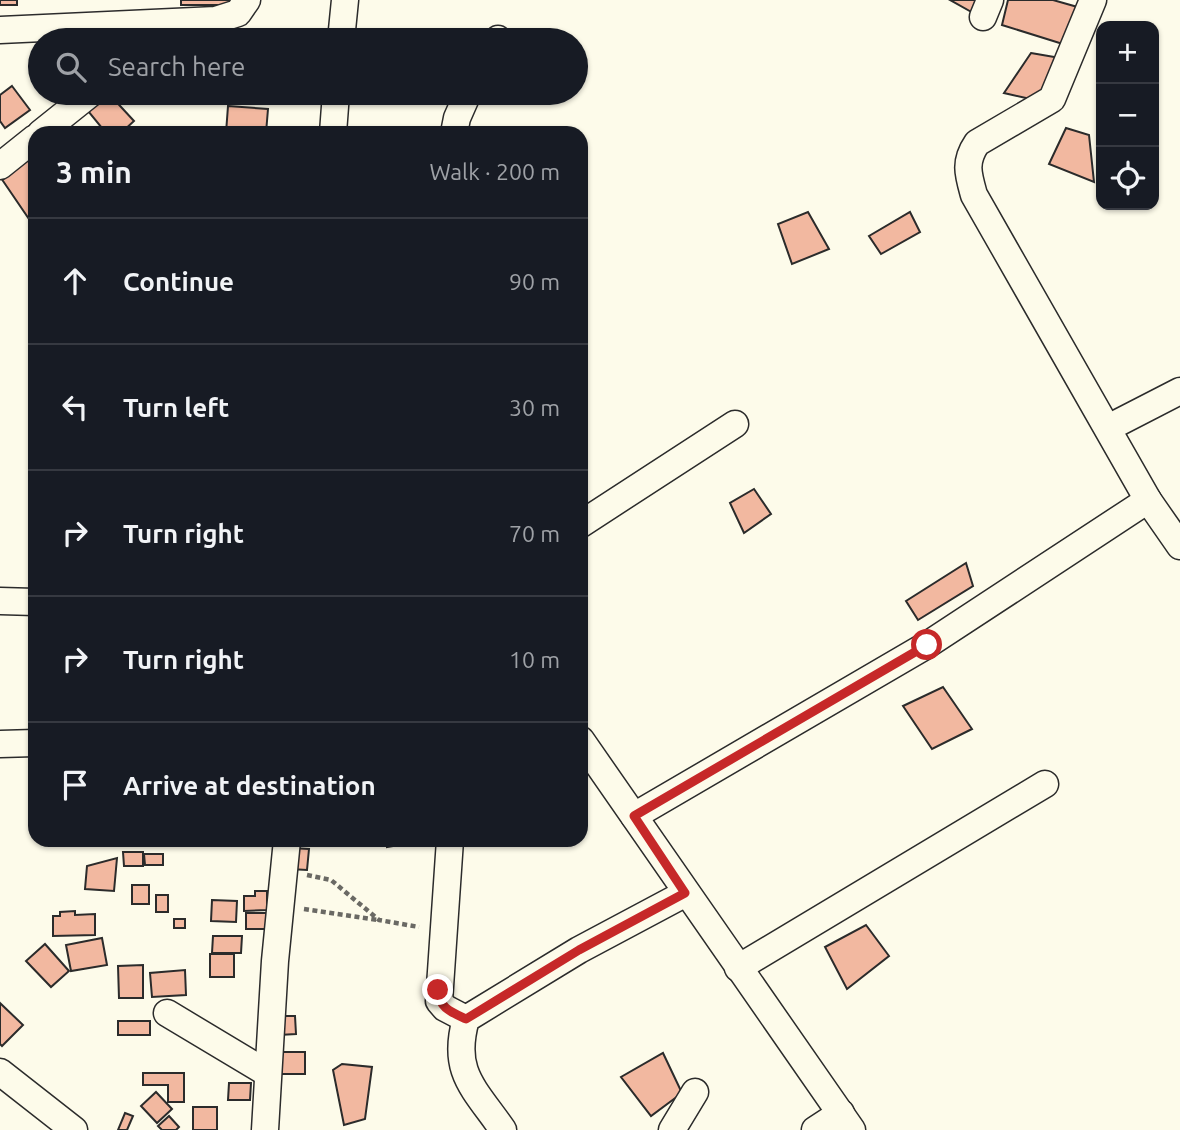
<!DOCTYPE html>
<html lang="en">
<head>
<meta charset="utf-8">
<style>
  :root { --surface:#171b24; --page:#20242c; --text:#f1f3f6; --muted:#9ea1a6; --line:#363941 }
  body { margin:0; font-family:Ubuntu,sans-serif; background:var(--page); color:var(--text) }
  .controls { position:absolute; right:21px; top:21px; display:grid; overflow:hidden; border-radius:14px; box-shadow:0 2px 5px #0004 }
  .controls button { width:63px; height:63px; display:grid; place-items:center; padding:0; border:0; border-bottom:2px solid var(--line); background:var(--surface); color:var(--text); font:35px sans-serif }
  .stop { position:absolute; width:21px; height:21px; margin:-16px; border:5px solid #c62828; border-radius:50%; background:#fff }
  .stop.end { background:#c62828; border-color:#fff; box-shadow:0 2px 7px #0008 }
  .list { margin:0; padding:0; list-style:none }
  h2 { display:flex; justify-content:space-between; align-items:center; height:91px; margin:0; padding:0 28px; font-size:30px }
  h2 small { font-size:23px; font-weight:400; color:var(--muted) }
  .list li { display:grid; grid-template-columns:46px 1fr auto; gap:21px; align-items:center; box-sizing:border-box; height:126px; padding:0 28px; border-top:2px solid var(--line) }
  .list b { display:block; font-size:26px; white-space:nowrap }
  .list em { font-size:23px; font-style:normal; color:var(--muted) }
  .icon { flex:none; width:38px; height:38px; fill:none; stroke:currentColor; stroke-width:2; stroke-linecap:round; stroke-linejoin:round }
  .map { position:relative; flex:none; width:1180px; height:1130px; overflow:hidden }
  .search { position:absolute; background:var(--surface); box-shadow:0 2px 5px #0004; left:28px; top:28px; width:560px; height:77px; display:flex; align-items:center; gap:18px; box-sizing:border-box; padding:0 24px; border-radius:38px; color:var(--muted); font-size:26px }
  .panel { position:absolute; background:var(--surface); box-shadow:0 2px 5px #0004; left:28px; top:126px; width:560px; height:721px; border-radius:21px }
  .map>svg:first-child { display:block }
  .building { fill:#f2b8a0; stroke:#2b2b2b; stroke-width:2 }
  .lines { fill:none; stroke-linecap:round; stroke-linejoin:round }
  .minor-casing { stroke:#2b2b2b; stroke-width:29 }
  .path { stroke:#6a6964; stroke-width:4.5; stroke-dasharray:5 3.5; stroke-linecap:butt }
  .minor { stroke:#fdfbea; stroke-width:26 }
  .route { stroke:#c62828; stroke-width:9 }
</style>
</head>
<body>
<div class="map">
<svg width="1180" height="1130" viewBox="0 0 1180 1130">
  <rect width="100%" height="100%" fill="#fdfbea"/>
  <g class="building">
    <rect x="0" y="0" width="17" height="5"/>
    <rect x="181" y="0" width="50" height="5"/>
    <polygon points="950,0 983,0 975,14"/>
    <polygon points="1008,0 1053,0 1081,8 1066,45 1002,25"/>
    <polygon points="1031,53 1066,59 1044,102 1004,93"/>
    <polygon points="12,86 30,110 5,128 0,121 0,95"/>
    <polygon points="157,93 182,93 171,101"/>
    <polygon points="110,95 134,121 121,133 106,133 88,111"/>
    <polygon points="228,106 268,109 266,133 226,133"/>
    <polygon points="1066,128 1089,135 1094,182 1049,164"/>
    <polygon points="35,155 35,220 31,222 1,178"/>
    <polygon points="808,212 829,249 792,264 778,224"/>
    <polygon points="910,212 920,232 881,254 869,236"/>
    <polygon points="754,489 771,514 744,533 730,503"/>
    <polygon points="966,563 973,586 918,620 906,601"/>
    <polygon points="943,687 972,729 932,749 903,706"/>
    <polygon points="177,840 208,840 207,846 177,845"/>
    <polygon points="387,840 428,840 387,847"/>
    <polygon points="292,848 309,849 307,870 290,869"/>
    <polygon points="123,852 143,852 143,866 124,866"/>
    <polygon points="144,854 163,854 163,865 145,865"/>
    <polygon points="117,858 114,891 85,889 87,866"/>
    <rect x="132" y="885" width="17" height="19"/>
    <polygon points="255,891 267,891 267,910 244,911 244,896 255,896"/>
    <rect x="156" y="895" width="12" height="17"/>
    <polygon points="212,900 237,901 236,922 211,921"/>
    <polygon points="75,911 75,915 95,914 95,935 53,936 53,916 60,916 60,912"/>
    <rect x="246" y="913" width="22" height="16"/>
    <rect x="174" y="919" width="11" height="9"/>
    <polygon points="866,925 889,956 847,989 825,947"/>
    <polygon points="213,936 242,936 241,953 212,953"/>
    <polygon points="102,938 107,965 71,971 66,945"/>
    <polygon points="45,944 69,971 51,987 26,961"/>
    <rect x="210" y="954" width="24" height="23"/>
    <polygon points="143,965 143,998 119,998 118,966"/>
    <polygon points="185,970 186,995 152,997 150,973"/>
    <polygon points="0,1003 23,1025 2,1046 0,1044"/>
    <polygon points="278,1016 295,1016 296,1034 279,1035"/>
    <rect x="118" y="1021" width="32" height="14"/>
    <rect x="276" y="1052" width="29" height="22"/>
    <polygon points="663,1053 682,1093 651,1116 621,1077"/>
    <polygon points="342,1064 372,1067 365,1119 344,1125 333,1070"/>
    <polygon points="143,1073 184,1073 184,1102 168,1102 168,1085 143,1085"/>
    <polygon points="229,1083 251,1083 250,1100 228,1100"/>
    <polygon points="156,1092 172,1109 157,1123 141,1106"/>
    <rect x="193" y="1107" width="24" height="23"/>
    <polygon points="125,1113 133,1116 127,1130 118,1130"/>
    <polygon points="169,1116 179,1127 176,1130 162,1130 158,1126"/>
  </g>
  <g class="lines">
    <defs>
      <g id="minor">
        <path d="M 1093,0 L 1052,99 L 977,143 C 964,162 968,174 974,195 L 1148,500 L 1180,546"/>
        <polyline points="983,17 990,0"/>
        <polyline points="0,30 216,20 238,13 247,0"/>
        <polyline points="341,40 345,0"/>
        <polyline points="497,40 498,39"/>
        <polyline points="41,133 91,93"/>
        <polyline points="333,133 336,93"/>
        <polyline points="454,133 457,118 468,93"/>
        <polyline points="0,166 35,138"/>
        <polyline points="1108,428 1180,391"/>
        <polyline points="581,524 735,424"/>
        <polyline points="0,601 35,602"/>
        <polyline points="581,740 852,1130"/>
        <polyline points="0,744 35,743"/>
        <polyline points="634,816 927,645 1148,500"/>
        <polyline points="450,840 439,1001 445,1008 466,1019"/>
        <polyline points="738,968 1045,784"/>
        <polyline points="167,1013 267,1073"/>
        <polyline points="0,1072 74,1130"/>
        <polyline points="265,1130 275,961 287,840"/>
        <path d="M 503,1130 C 474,1088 451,1072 466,1019 L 579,950 L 686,893"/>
        <polyline points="672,1130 695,1092"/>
        <polyline points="815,1130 841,1113"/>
      </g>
    </defs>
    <use href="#minor" class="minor-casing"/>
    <g class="path">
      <polyline points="307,875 331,880 379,920 419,927"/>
      <polyline points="304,909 378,920"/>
    </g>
    <use href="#minor" class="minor"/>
  </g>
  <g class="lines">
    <path class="route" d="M 438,990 C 439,1008 451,1012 466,1019 L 579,950 L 685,893 L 634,816 L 927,645"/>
  </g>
</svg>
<div class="controls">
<button>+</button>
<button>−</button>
<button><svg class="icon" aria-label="locate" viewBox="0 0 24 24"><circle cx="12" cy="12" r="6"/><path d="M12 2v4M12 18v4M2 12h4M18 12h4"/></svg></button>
</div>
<div class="stop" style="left:927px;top:645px"></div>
<div class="stop end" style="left:438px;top:990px"></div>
<div class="search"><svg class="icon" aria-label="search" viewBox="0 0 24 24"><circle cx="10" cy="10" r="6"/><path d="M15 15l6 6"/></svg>Search here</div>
<section class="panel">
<h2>3 min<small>Walk · 200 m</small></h2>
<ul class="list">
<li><svg class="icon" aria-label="ahead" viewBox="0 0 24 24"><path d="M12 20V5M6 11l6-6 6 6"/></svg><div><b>Continue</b></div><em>90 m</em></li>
<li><svg class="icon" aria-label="left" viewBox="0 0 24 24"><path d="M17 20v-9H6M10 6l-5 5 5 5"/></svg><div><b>Turn left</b></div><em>30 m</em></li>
<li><svg class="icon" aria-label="right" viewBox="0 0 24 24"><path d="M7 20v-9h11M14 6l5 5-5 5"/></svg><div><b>Turn right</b></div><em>70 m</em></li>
<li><svg class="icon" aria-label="right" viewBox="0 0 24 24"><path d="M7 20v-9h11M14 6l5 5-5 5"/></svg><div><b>Turn right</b></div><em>10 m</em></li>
<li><svg class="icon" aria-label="arrive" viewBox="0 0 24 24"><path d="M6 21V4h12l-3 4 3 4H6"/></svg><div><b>Arrive at destination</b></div></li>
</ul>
</section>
</div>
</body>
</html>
